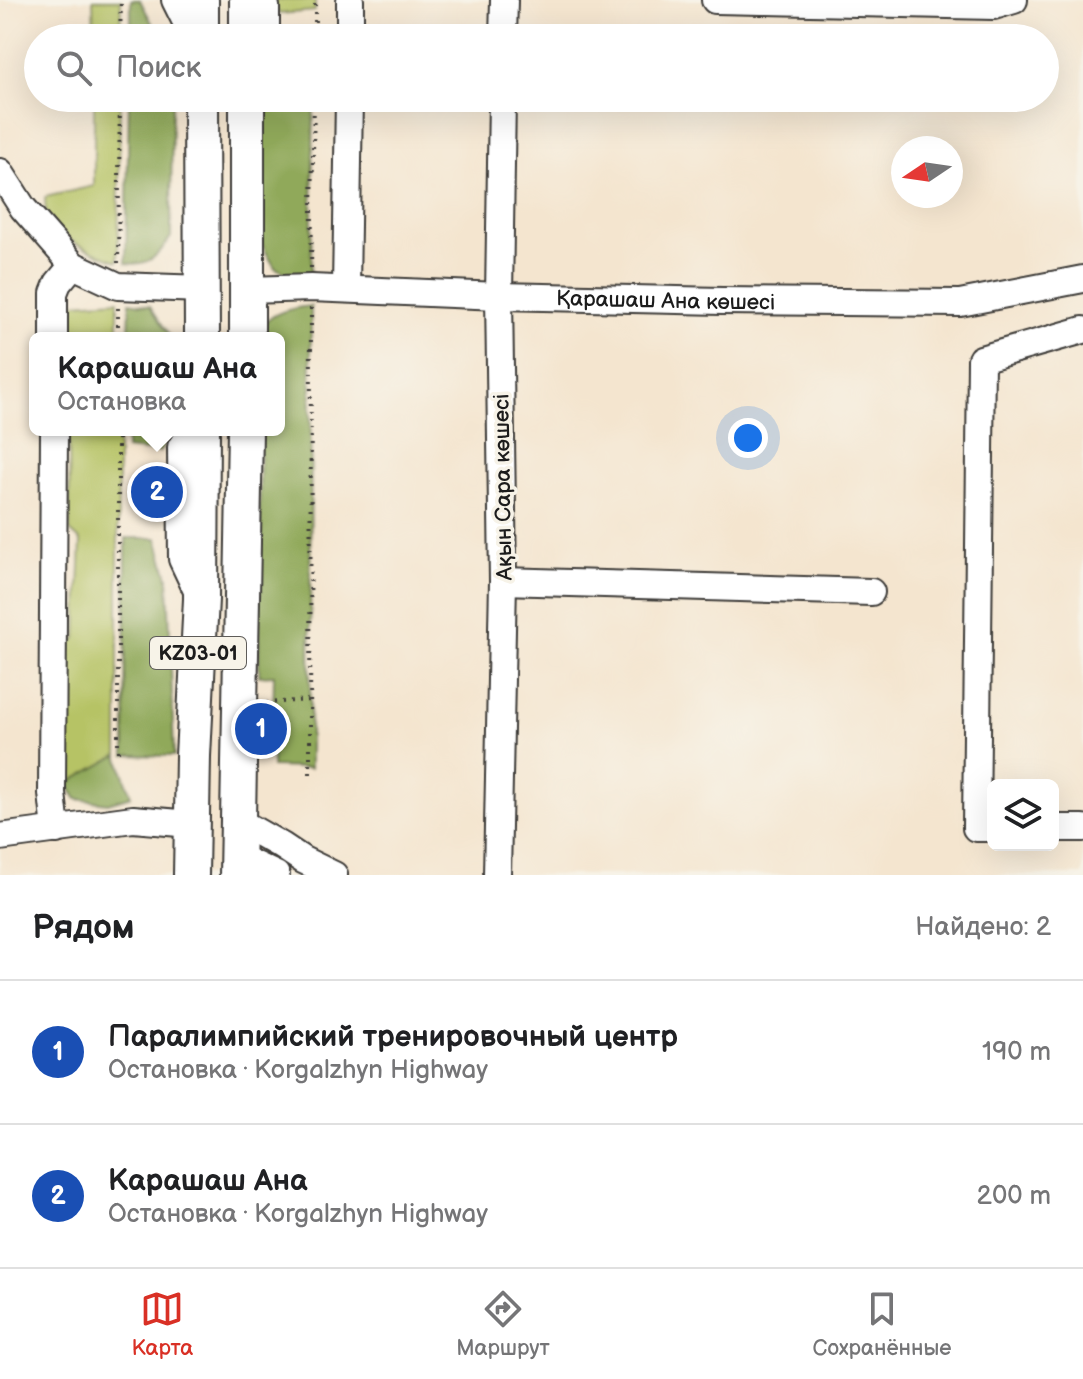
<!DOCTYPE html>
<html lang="ru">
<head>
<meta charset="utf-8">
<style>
  :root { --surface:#fff; --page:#f2f2f2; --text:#202124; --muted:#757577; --line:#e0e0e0; --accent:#d93025 }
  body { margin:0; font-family:"Balsamiq Sans",sans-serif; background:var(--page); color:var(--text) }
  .controls { position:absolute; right:24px; bottom:24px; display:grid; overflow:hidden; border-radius:12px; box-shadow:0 8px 32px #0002 }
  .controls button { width:72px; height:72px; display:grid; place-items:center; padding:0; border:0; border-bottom:2px solid var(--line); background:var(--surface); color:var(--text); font:40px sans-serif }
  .compass { position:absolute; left:891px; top:136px; width:72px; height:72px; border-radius:50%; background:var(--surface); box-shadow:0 8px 32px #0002; rotate:257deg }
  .you { position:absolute; left:748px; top:438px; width:28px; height:28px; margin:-20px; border:6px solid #fff; border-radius:50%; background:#1a73e8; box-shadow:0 0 0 12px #1a73e833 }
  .badge { display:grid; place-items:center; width:52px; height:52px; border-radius:50%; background:var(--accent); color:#fff; font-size:26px; font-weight:700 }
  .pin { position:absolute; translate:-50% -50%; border:4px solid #fff; box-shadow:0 2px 8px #0006 }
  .popup { position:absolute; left:29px; top:332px; width:256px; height:104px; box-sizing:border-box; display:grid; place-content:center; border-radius:12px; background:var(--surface); filter:drop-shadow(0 2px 6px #0005); font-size:26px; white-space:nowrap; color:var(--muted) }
  .popup b { font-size:30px; color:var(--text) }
  .popup::after { content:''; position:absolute; left:50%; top:100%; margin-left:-16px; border:16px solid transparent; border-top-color:var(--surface) }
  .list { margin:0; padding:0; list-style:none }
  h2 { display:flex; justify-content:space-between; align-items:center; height:104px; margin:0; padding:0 32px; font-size:34px }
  h2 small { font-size:26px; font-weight:400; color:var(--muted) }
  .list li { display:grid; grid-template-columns:52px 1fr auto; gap:24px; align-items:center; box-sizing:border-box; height:144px; padding:0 32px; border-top:2px solid var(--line) }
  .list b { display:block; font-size:30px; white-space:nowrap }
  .list p { margin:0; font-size:26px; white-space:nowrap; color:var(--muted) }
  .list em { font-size:26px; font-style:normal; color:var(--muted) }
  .icon { flex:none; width:44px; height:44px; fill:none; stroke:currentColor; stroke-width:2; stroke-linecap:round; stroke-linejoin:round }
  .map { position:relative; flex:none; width:1083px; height:875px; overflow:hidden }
  .search { position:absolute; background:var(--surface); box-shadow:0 8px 32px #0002; left:24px; right:24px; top:24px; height:88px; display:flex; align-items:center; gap:20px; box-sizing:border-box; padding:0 28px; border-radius:44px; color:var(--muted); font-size:30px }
  .sheet { height:392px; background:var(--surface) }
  nav { display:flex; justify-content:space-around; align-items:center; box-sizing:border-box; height:112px; border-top:2px solid var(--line); background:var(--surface); font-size:22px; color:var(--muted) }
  nav a { display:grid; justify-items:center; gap:4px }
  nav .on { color:var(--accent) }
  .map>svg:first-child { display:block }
  .green { fill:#b6c365; stroke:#697040; stroke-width:2 }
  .forest { fill:#90a95a; stroke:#56623b; stroke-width:2 }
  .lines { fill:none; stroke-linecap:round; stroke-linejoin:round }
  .minor-casing { stroke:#3c3a37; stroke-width:30 }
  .major-casing { stroke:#3c3a37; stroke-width:38 }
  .path { stroke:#3c3a37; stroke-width:4; stroke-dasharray:2 6; stroke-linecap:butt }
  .minor { stroke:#fff; stroke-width:26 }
  .major { stroke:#fff; stroke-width:34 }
  .labels { text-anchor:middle; stroke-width:7; stroke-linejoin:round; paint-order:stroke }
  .shield { fill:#f7f3e8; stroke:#5e5c59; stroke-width:2 }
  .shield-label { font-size:20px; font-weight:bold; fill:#1c1c1c }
  .street-label { font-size:22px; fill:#1c1c1c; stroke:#f7f3e8 }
</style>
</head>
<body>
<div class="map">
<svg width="1083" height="875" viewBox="0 0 1083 875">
  <rect width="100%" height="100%" fill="#f7f3e8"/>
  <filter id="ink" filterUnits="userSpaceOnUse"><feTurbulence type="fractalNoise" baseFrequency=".0125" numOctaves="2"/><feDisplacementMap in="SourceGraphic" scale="16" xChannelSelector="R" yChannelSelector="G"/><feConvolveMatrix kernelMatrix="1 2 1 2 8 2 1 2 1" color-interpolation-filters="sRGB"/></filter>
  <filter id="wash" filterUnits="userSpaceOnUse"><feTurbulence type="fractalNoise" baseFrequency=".006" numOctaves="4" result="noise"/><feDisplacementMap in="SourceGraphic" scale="32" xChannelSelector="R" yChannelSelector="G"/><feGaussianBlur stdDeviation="1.8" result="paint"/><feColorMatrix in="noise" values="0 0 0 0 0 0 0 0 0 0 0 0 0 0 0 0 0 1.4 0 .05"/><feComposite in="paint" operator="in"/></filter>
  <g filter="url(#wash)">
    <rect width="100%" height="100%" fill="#f4e5cf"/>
    <g class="green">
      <polygon points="93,0 121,0 120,38 94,38"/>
      <polygon points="273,0 315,0 315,11 279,14"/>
      <path d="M 94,98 L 120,98 L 118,261 C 103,256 62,239 53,228 C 46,218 45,209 45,197 L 94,186 Z"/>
      <polygon points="118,300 118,338 68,338 68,318 74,303"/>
      <polygon points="69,430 118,430 118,755 67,784 64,647 77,638 81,541 70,531"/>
    </g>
    <g class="forest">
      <polygon points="131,0 140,0 160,38 131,38"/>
      <path d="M 129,98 L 172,98 L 171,237 C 159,255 149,267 126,263 Z"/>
      <polygon points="273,98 314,98 311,277 289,274 275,268 262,245 260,135"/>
      <polygon points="130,302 150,306 171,338 129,338"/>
      <path d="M 311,306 L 310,768 L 272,767 L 274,675 L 259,676 L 260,430 L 279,430 L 279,338 L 260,338 C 261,313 291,308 311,306 Z"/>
      <polygon points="126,430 174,430 174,431 159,452 126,449"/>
      <polygon points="126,538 157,538 168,577 174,756 125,755"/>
      <polygon points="118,755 131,796 108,803 77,799 67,784"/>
    </g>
  </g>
  <g filter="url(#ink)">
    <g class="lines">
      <defs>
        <g id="minor">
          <polyline points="175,0 194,38"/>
          <polyline points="262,0 266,6 266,38"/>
          <polyline points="715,0 994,6 1014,0"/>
          <polyline points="350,38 350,0"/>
          <polyline points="503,38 504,0"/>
          <polyline points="0,172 23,208 73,265 118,286 203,289"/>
          <polyline points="346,288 349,98"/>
          <path id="s1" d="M 248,290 L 311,288 L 499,296 L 722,301 L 960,303 L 1083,279"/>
          <polyline points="54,338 54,293 58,283 73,265"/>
          <polyline points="54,430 52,793 56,830"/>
          <polyline points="193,430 181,447 182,559 199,595"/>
          <polyline points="503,581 871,592"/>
          <polyline points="238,821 282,846 303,860 334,875"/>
          <polyline points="993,828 976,828 981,359 1083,330"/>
          <polyline points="1053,828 1083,828"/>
          <polyline points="0,837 133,819 191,824"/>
          <polyline points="238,857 276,875"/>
          <polyline points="497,875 503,581 499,296 502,98"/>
        </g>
        <g id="major">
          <polyline points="247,0 247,38"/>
          <polyline points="201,38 201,0"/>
          <polyline points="201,98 202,338"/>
          <polyline points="247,338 247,98"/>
          <polyline points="191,875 193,756 201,599 202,430"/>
          <polyline points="237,875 245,430"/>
        </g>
      </defs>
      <use href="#minor" class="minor-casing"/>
      <use href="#major" class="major-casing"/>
      <g class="path">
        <polyline points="120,38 121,0"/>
        <polyline points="315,38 315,0"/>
        <polyline points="118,263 120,98"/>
        <polyline points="311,268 314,98"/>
        <polyline points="118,308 118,338"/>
        <polyline points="118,430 118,755"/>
        <polyline points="266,703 310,700"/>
        <polyline points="310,774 311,308"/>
      </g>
      <use href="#minor" class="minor"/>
      <use href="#major" class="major"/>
    </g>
  </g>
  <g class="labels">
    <rect class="shield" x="150" y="637" width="96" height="32" rx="6"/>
    <g class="shield-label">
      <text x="198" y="660">KZ03-01</text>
    </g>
    <g class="street-label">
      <text dy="8" stroke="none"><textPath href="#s1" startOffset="418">Қарашаш Ана көшесі</textPath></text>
      <text transform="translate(502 487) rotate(-91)" y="8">Ақын Сара көшесі</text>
    </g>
  </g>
</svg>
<div class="controls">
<button><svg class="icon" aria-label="layers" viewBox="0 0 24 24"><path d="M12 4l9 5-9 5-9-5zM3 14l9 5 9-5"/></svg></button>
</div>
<svg class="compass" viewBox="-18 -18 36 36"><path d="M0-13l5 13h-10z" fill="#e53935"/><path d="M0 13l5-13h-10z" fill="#757577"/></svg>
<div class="you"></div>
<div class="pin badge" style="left:261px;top:729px;background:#1a4fb4">1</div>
<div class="pin badge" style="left:157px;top:492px;background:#1a4fb4">2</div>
<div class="popup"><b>Карашаш Ана</b>Остановка</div>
<div class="search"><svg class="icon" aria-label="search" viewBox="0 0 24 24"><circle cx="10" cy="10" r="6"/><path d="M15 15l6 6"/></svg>Поиск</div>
</div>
<section class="sheet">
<h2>Рядом<small>Найдено: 2</small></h2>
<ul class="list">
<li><span class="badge" style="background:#1a4fb4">1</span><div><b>Паралимпийский тренировочный центр</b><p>Остановка · Korgalzhyn Highway</p></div><em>190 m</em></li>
<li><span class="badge" style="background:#1a4fb4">2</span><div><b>Карашаш Ана</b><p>Остановка · Korgalzhyn Highway</p></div><em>200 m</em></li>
</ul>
</section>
<nav>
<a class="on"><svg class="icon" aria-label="map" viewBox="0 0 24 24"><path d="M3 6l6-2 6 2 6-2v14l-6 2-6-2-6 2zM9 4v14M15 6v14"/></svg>Карта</a>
<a><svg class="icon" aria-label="directions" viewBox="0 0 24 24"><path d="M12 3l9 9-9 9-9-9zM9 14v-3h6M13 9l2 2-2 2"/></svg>Маршрут</a>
<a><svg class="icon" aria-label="saved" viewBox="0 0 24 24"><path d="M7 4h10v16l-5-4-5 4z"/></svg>Сохранённые</a>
</nav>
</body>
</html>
